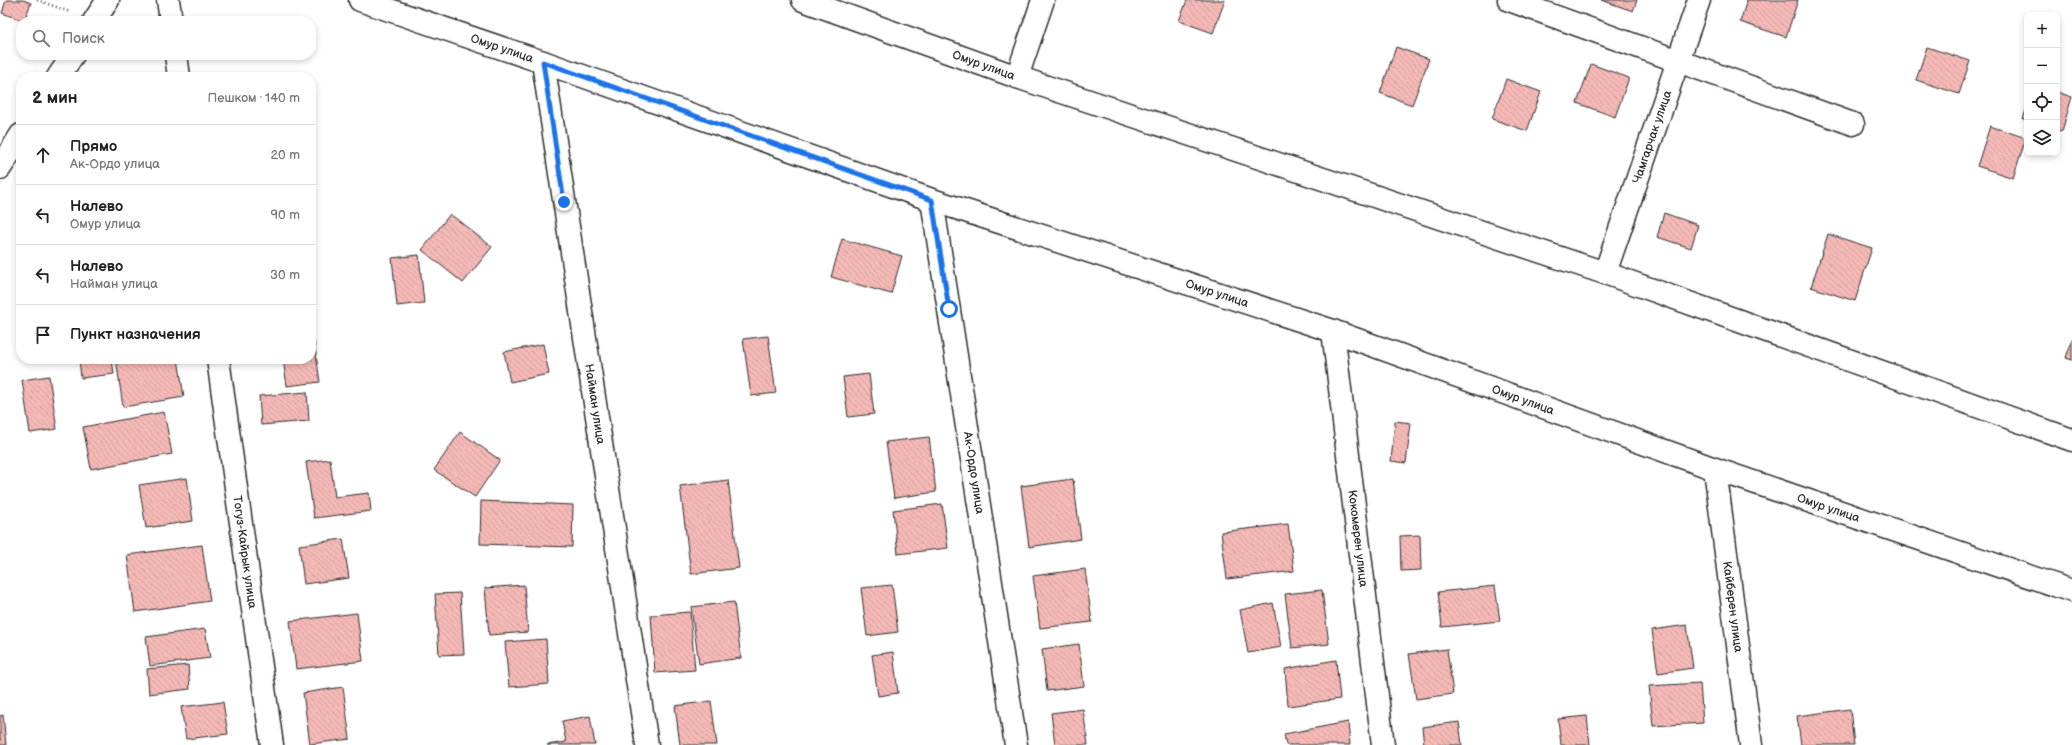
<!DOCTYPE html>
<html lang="ru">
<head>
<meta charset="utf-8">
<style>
  :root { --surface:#fff; --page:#f6f6f6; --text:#222; --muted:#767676; --line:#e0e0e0 }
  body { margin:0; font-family:"Balsamiq Sans",sans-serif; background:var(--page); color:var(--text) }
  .controls { position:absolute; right:12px; top:12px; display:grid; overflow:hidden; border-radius:8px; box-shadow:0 2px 6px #0003 }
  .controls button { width:36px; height:36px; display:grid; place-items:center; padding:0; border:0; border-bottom:1px solid var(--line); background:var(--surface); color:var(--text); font:20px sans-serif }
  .stop { position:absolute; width:12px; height:12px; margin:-9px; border:3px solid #1a73e8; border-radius:50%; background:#fff }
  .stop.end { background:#1a73e8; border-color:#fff; box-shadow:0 1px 4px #0008 }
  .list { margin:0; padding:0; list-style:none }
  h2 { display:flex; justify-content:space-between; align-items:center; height:52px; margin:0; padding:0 16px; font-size:17px }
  h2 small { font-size:13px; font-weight:400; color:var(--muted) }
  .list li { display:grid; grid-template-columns:26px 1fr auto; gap:12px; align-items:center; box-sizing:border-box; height:60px; padding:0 16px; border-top:1px solid var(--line) }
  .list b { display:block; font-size:15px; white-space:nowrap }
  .list p { margin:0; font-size:13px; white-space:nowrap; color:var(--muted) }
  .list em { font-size:13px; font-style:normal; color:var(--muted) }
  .icon { flex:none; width:22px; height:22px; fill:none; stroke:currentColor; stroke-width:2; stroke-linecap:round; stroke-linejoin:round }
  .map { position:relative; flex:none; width:2072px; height:745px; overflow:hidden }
  .search { position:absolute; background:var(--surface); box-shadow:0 2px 6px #0003; left:16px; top:16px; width:300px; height:44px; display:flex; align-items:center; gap:10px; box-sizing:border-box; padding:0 14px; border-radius:16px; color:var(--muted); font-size:15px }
  .panel { position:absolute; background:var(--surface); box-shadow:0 2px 6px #0003; left:16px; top:72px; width:300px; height:292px; border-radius:16px }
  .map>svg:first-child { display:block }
  .building { fill:url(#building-back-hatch); stroke:#2b2b2b }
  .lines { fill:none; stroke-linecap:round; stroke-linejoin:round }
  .minor-casing { stroke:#2b2b2b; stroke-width:25 }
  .path { stroke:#2b2b2b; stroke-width:2.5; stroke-dasharray:1 3; stroke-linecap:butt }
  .minor { stroke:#fff; stroke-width:22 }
  .route { stroke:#1a73e8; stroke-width:5 }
  .labels { text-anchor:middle; stroke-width:4; stroke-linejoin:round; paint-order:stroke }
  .street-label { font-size:12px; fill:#2b2b2b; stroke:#fff }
</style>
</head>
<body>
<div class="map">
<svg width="2072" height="745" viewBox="0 0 2072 745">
  <defs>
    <pattern id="building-back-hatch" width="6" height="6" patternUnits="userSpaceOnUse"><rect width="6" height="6" fill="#f5b9b6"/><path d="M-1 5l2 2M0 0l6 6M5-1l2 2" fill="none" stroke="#d29f9d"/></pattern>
  </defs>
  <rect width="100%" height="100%" fill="#fff"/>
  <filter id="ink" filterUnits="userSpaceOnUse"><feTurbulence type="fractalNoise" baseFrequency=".025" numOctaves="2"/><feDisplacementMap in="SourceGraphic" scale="8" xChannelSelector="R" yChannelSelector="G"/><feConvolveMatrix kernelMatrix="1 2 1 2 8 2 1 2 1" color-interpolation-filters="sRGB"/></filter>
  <g filter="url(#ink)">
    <g class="building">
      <polygon points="6,0 23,0 31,3 24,21 2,13"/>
      <polygon points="1187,0 1225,0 1213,33 1179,21"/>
      <polygon points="1601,0 1637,0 1633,11"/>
      <polygon points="1747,0 1798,0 1786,37 1740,22"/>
      <polygon points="1396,47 1429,59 1412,105 1380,93"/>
      <polygon points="1927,47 1970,61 1959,94 1916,80"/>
      <polygon points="1591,64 1629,78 1615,117 1577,103"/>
      <polygon points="1506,79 1541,92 1527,131 1492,119"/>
      <polygon points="2057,92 2072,97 2062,131 2057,130"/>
      <polygon points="2027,107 2027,120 2023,119"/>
      <polygon points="1990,126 2026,138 2013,178 1977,166"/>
      <polygon points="1664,213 1698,225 1691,248 1657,237"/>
      <polygon points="450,214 492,247 463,283 422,250"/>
      <polygon points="1828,234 1872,248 1855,301 1811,287"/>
      <polygon points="842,239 902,256 891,294 831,277"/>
      <polygon points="419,255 424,303 397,306 392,258"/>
      <polygon points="768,336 776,393 751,396 743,339"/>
      <polygon points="2072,339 2072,360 2066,358"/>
      <polygon points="311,340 314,340 320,382 287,386 283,359 311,359"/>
      <polygon points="543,344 549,374 510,382 504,352"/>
      <polygon points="79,359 112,359 114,374 81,378"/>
      <polygon points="116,359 178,359 184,397 123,407"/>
      <polygon points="869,374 874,414 848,417 843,377"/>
      <polygon points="49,376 57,429 30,433 22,380"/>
      <polygon points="307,392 309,421 261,425 259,396"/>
      <polygon points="164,412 172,454 91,469 83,427"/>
      <polygon points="1395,421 1411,423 1406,463 1391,461"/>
      <polygon points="460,432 500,460 475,497 434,470"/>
      <polygon points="929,437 936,492 894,498 886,442"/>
      <polygon points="330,459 335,497 369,493 371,511 314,518 306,462"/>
      <polygon points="187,478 193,521 146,528 139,485"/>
      <polygon points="1073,479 1081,539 1029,547 1021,486"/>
      <polygon points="728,480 739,568 691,574 680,486"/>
      <polygon points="481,501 573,505 572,547 480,544"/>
      <polygon points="942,504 948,548 898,554 893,510"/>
      <polygon points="1288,524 1294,571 1227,579 1221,532"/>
      <polygon points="1420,535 1421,570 1401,571 1400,536"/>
      <polygon points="343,539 349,578 304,584 299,545"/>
      <polygon points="202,545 210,601 135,612 127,555"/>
      <polygon points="1085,569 1092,622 1040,628 1033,576"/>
      <polygon points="524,585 528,632 489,635 485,588"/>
      <polygon points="892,585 898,632 867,636 861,588"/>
      <polygon points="1495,586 1500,621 1442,627 1438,592"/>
      <polygon points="1322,590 1329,644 1292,648 1285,594"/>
      <polygon points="460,593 464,654 439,655 435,594"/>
      <polygon points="734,602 741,658 699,664 691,607"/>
      <polygon points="1273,603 1281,647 1248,653 1240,610"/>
      <polygon points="690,612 695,670 655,673 651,615"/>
      <polygon points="357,613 363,661 296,669 290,621"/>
      <polygon points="1687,625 1693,668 1658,673 1652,630"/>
      <polygon points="205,629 210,658 150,666 146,637"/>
      <polygon points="546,639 549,684 509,687 505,642"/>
      <polygon points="1079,644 1084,686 1047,691 1042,649"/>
      <polygon points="1447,649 1453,694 1416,699 1409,654"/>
      <polygon points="893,652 898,693 878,696 872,655"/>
      <polygon points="1336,660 1340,699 1288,706 1285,669"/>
      <polygon points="188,665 190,689 149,694 147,669"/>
      <polygon points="1700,683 1703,723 1653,726 1649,686"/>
      <polygon points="343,687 350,739 310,744 303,693"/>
      <polygon points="711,701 717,745 680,745 675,706"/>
      <polygon points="223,702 228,734 186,739 181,707"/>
      <polygon points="1083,709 1088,745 1055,745 1051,713"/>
      <polygon points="1850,709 1854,745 1801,745 1797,716"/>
      <polygon points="3,715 6,745 0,745 0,716"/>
      <polygon points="590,716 595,745 547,745 566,742 562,721"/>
      <polygon points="1587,716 1590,745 1561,745 1558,719"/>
      <polygon points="1348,722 1350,745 1286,745 1284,734"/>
      <polygon points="1459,722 1462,745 1424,745 1422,727"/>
    </g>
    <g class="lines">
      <defs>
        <g id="minor">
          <polyline points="168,0 171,21"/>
          <path id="s1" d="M 360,0 L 543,62 L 932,200 L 1333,331 L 1715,469 L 2072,591"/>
          <path id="s2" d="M 803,0 L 1017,77 L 1605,273 L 2072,440"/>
          <polyline points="1509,0 1853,124"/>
          <polyline points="94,21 108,0"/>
          <polyline points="176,55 179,77"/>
          <path id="s3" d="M 543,62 L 647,745"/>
          <polyline points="58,77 73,55"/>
          <polyline points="1017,77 1043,0"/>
          <polyline points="0,168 21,135"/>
          <path id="s4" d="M 932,200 L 1016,745"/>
          <path id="s5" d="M 1605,273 L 1699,0"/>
          <path id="s6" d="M 1333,331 L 1383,745"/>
          <path id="s7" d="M 218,359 L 272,745"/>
          <path id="s8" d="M 1715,469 L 1751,745"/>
        </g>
      </defs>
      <use href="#minor" class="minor-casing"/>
      <polyline class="path" points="37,0 70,12"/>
      <use href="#minor" class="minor"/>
    </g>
  </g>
  <g class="lines" filter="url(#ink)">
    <polyline class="route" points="564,202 543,62 932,200 949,309"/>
  </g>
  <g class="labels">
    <g class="street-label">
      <text dy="4" stroke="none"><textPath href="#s1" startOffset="150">Омур улица</textPath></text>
      <text dy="4" stroke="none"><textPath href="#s2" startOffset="192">Омур улица</textPath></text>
      <text dy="4" stroke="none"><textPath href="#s5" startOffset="144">Чамгарчак улица</textPath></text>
      <text dy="4" stroke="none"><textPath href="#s1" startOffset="906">Омур улица</textPath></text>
      <text dy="4" stroke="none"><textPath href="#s1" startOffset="1230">Омур улица</textPath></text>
      <text dy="4" stroke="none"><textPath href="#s3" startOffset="346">Найман улица</textPath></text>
      <text dy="4" stroke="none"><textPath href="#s4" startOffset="276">Ак-Ордо улица</textPath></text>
      <text dy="4" stroke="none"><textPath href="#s1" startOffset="1554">Омур улица</textPath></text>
      <text dy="4" stroke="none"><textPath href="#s6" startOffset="209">Кокомерен улица</textPath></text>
      <text dy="4" stroke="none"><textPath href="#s7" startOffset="195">Тогуз-Кайрык улица</textPath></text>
      <text dy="4" stroke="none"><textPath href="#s8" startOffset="139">Кайберен улица</textPath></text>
    </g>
  </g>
</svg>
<div class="controls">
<button>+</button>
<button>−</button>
<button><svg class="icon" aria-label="locate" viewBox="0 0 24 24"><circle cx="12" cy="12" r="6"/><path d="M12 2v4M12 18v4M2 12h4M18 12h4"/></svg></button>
<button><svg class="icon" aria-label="layers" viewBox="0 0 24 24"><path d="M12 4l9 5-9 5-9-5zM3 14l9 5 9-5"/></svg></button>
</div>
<div class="stop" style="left:949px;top:309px"></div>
<div class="stop end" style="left:564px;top:202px"></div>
<div class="search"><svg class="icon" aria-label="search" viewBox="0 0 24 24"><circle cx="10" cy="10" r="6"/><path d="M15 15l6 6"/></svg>Поиск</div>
<section class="panel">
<h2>2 мин<small>Пешком · 140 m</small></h2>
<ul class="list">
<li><svg class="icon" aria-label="ahead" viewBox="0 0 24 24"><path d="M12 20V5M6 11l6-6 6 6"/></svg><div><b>Прямо</b><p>Ак-Ордо улица</p></div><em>20 m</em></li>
<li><svg class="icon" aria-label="left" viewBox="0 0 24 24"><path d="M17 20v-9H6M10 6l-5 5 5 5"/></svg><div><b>Налево</b><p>Омур улица</p></div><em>90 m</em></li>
<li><svg class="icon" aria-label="left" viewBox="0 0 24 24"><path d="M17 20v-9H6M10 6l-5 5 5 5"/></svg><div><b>Налево</b><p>Найман улица</p></div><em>30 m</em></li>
<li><svg class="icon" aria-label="arrive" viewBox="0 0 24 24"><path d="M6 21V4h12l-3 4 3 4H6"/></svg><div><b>Пункт назначения</b></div></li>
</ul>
</section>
</div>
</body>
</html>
